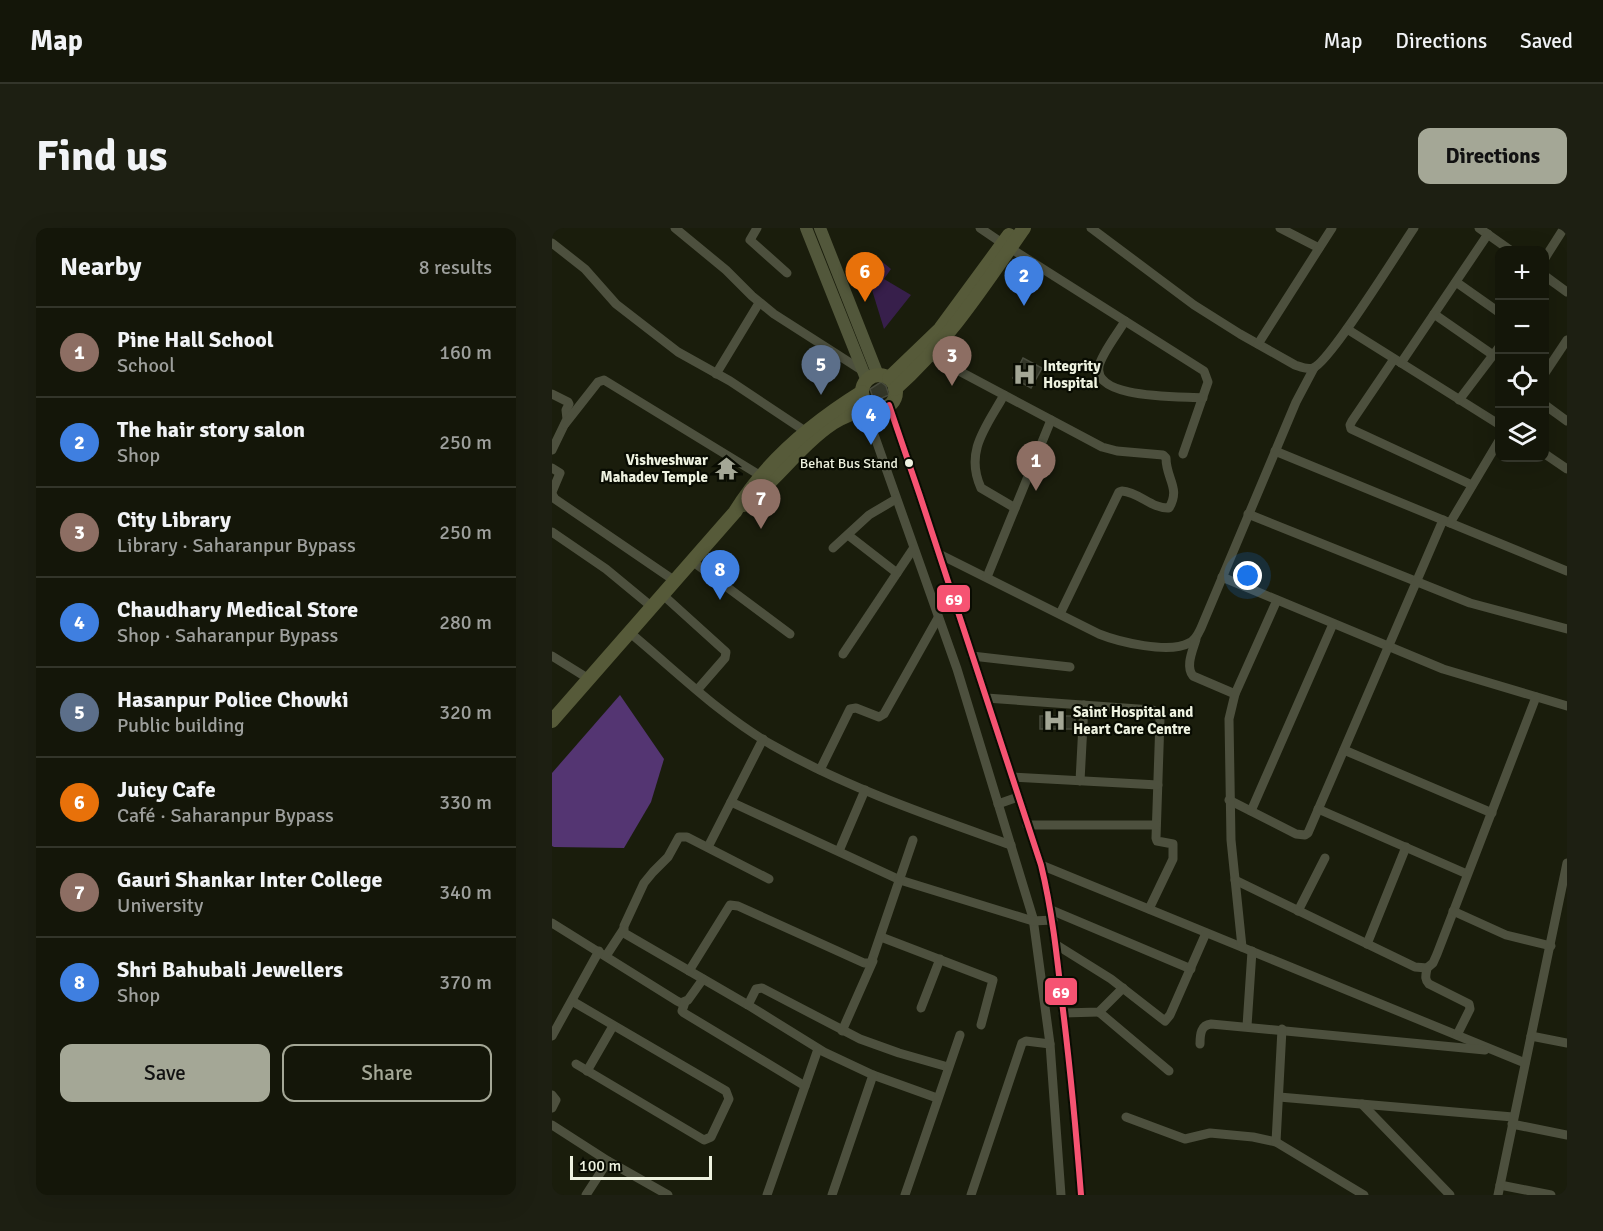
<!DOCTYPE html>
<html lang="en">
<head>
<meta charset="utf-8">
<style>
  :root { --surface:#141609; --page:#1d1f12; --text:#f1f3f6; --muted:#9d9f9c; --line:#33352a; --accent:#a4a796 }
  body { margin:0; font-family:Signika,sans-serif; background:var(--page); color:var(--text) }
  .controls { position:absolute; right:18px; top:18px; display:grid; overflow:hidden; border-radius:12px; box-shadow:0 6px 24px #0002 }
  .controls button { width:54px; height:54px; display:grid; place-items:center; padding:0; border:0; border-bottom:2px solid var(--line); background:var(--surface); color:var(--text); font:30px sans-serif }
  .scale { position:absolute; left:18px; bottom:15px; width:142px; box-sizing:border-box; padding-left:6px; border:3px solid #eef2e0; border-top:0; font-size:16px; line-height:21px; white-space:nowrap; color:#eef2e0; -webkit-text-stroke:4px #090c02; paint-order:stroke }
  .you { position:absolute; left:696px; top:348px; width:21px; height:21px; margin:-15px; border:4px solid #fff; border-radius:50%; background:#1a73e8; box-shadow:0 0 0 9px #1a73e833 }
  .badge { display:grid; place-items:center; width:39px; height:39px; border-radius:50%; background:var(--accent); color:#fff; font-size:20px; font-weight:700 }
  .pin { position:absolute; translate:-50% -50px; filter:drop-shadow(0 2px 3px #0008) }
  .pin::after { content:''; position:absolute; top:32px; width:21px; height:18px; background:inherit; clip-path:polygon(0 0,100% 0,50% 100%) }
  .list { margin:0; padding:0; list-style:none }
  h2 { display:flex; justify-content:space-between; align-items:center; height:78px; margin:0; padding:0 24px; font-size:26px }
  h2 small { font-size:20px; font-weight:400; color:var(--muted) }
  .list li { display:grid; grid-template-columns:39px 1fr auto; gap:18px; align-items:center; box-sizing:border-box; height:90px; padding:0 24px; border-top:2px solid var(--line) }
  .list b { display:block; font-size:22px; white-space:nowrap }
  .list p { margin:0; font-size:20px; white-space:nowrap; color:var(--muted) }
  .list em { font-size:20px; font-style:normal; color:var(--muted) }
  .actions { display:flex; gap:12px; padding:18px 24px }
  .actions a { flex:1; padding:14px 0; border:2px solid var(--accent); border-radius:12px; text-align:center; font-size:21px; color:var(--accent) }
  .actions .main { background:var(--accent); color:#111 }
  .icon { flex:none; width:33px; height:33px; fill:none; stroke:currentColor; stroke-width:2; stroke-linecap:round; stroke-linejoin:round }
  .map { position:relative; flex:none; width:1015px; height:967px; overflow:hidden; border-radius:12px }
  header { display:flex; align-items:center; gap:36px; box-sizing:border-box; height:84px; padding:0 30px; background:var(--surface); border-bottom:2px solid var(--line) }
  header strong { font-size:28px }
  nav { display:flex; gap:33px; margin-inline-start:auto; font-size:21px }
  .intro { display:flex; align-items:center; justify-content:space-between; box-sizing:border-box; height:144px; padding:0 36px }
  h1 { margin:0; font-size:42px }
  .button { padding:15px 27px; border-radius:12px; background:var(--accent); color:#111; font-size:21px; font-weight:700 }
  main { display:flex; gap:36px; padding:0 36px }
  aside { flex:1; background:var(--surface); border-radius:12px; box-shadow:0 6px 24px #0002 }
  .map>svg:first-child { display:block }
  .green { fill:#371f4b }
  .water { fill:#543572 }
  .building { fill:#333628; stroke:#484b3d; stroke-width:1.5 }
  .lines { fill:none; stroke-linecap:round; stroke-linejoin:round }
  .minor { stroke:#4d503e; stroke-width:9 }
  .major { stroke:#52573b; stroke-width:12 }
  .highway { stroke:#565a39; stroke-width:14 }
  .bus-1-casing { stroke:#090c02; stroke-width:10 }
  .bus-1 { stroke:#f65372; stroke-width:6 }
  .bus-dot { fill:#eef2e0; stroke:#090c02; stroke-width:2 }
  .labels { text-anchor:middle; stroke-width:4.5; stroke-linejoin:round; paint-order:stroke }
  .bus-label { font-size:14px; fill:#eef2e0; stroke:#090c02; text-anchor:end }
  .poi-label { font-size:15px; font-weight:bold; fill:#eef2e0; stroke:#090c02; text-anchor:start }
  .line-badge { stroke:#090c02; stroke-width:2 }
  .badge-label { font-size:16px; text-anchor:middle; font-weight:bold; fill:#fff }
</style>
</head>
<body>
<header>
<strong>Map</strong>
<nav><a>Map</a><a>Directions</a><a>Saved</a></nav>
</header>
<div class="intro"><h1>Find us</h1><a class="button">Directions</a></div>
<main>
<aside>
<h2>Nearby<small>8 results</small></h2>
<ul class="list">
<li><span class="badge" style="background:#8d6e63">1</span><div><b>Pine Hall School</b><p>School</p></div><em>160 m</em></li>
<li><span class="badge" style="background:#3f7fe0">2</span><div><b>The hair story salon</b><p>Shop</p></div><em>250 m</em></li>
<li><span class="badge" style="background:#8d6e63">3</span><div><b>City Library</b><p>Library · Saharanpur Bypass</p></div><em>250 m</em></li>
<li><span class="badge" style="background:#3f7fe0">4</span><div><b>Chaudhary Medical Store</b><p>Shop · Saharanpur Bypass</p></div><em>280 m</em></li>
<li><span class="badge" style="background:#5c6f8a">5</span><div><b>Hasanpur Police Chowki</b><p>Public building</p></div><em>320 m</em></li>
<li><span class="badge" style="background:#e8710a">6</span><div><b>Juicy Cafe</b><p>Café · Saharanpur Bypass</p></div><em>330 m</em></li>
<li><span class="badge" style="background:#8d6e63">7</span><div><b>Gauri Shankar Inter College</b><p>University</p></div><em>340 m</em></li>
<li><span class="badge" style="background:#3f7fe0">8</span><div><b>Shri Bahubali Jewellers</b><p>Shop</p></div><em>370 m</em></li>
</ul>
<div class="actions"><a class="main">Save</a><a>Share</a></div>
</aside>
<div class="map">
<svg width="1015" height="967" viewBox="0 0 1015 967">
  <rect width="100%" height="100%" fill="#1a1d0c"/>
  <polygon class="green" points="328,32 339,41 332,51 359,67 332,101 312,36"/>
  <polygon class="water" points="68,467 112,531 99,574 72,620 2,619 0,618 0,545"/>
  <g class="building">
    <polygon points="471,130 490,140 479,160 461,150"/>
    <polygon points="329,154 334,158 337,167 325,172 321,170 318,161"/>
    <rect x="488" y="488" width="35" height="13"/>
  </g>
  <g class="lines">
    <g class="minor">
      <polyline points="123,0 174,42 200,68 222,86 311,143"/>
      <polyline points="205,0 198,12 235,45"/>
      <polyline points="428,0 450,15"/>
      <path d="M 539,0 L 642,77 L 688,106 L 743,137 C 749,139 755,142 761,140 C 778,134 847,22 862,0"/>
      <polyline points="728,0 767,20"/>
      <polyline points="927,0 958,22"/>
      <polyline points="0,15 33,41 64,76 126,124 178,153 253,203"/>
      <polyline points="458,20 652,143 656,154 631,226"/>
      <polyline points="993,30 1012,0"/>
      <polyline points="993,48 1015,64"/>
      <polyline points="904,54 948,85"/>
      <polyline points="882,86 941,127"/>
      <path d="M 573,93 C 566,105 550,125 547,138 C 540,172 631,168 651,170"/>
      <polyline points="795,101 948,197"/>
      <polyline points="706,116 780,0"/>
      <path d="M 377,127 L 550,219 L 565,223 L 611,227 L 614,230 C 614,251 629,260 617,280 C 600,281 587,264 570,263 L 567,264 L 508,386"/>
      <polyline points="842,131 800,193 798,197 799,201 920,257"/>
      <polyline points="849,135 936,6"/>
      <polyline points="993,145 1015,112"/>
      <polyline points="164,146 207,75"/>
      <polyline points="0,166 16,174 17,176 14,182 15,191 0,222"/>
      <path d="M 452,167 C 435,198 412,223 429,260 L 463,280"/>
      <polyline points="907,172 948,118"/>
      <path d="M 337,177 L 368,268 L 489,637 C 500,682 505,728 510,774 C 518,838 524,902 529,967"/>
      <polyline points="993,177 1015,193"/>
      <polyline points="313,181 405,441 481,690 498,816 509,967"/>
      <polyline points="13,196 46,154 52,152 209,248"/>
      <polyline points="723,223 1015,343"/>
      <polyline points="993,226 1015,241"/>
      <polyline points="0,240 8,245 0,264"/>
      <polyline points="0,266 3,271 123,353"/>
      <polyline points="696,286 918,375 1015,401"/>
      <polyline points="898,295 948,211"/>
      <polyline points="0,304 54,341 100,379"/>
      <polyline points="296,307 345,345"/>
      <polyline points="281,320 317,287 344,271"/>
      <path d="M 387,326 L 547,406 C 567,414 617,426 637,415 C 644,412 646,406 649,400 L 744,174 L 762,140"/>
      <polyline points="140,333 238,406"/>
      <polyline points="435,349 499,192"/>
      <polyline points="670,349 891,441 1015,478"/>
      <polyline points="111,367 174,424 173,430 146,461"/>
      <path d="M 77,404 C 123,442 168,487 220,517 C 295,560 378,588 459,617"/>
      <path d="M 644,411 C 641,422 633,438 641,448 L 683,466"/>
      <polyline points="291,426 361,321"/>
      <polyline points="0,428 37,451"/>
      <polyline points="420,428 518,439"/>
      <polyline points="434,470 600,482 605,484 608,491 604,610 605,613 621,616 621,631 597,681"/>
      <polyline points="792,522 940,585"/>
      <polyline points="268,542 298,481 304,480 327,489 332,486 386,390"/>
      <polyline points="460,549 606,557"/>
      <polyline points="528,553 532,477"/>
      <polyline points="677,572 744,606 753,607 756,605 891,292"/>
      <polyline points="179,574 348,652 481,693 501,692"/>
      <polyline points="446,576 466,569"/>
      <polyline points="766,581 915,646"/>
      <polyline points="699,583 781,396"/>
      <polyline points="475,597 604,597"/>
      <polyline points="156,619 211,511"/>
      <polyline points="287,623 313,562"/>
      <polyline points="489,637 973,835"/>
      <polyline points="217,651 135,609 127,609 116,629 101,644 92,655 72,698 72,705 196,777 272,824 321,847 385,870"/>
      <polyline points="683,652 863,739 875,740 881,735 885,726 984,469"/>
      <polyline points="499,682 639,741"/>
      <polyline points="746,683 773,630"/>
      <polyline points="901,683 954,707 999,718"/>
      <polyline points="0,695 125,773 129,775 136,772 151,751"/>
      <polyline points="329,709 441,752 429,797"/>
      <polyline points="503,716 559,751 613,793 618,787 654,705"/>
      <polyline points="815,716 854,619"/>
      <polyline points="690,719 679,612 677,491 683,466 725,372"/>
      <polyline points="54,728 71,702"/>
      <path d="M 875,740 C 874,747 872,751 877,756 L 917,776 L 918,781 L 905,807"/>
      <polyline points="137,743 178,677 186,678 312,735 319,735 361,612"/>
      <polyline points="20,773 174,863 177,871 159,909 152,912 24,836"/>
      <polyline points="133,774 130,783 132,785 253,858"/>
      <polyline points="196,777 204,761 210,760 308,811 347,825 396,839"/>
      <polyline points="369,780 388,731"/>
      <polyline points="547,784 617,843"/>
      <polyline points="511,785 547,784 571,760"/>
      <polyline points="695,798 700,723"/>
      <polyline points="290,803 321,733"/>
      <polyline points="0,808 47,723"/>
      <polyline points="979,808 1015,815"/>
      <path d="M 648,816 C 648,806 649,797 659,796 L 933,822"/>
      <polyline points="35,843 61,798"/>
      <polyline points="0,867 4,872 0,880"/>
      <polyline points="727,869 961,889"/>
      <polyline points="810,876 898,967"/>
      <polyline points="574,889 633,911 658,905 701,909 724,914 812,967"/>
      <polyline points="960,896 1015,907"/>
      <polyline points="0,897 56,933 116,967"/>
      <polyline points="724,914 730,801"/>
      <polyline points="948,957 999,967"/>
      <polyline points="34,967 56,933"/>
      <polyline points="215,967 266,821"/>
      <polyline points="280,967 321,847"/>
      <polyline points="353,967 408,807"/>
      <polyline points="419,967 470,815 474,813 498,816"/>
      <polyline points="946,967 1015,635"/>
    </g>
    <g class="major">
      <polyline points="254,0 315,153"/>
      <polyline points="268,0 326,147"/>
    </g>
    <g class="highway">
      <circle cx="327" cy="164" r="17"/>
      <polyline points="337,150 388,101 457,7"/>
      <path d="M 343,161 C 395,115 433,56 472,0"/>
      <path d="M 192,277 C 224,253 248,217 281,195 C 293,187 306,183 320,179"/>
      <path d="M 0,493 L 183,284 C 214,233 260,195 310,164"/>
    </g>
    <defs>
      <path id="bus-1" d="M 337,177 L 368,268 L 489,637 C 500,682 505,728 510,774 C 518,838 524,902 529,967"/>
    </defs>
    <use href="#bus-1" class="bus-1-casing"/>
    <use href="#bus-1" class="bus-1"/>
  </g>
  <defs>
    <symbol id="hospital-bare" viewBox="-9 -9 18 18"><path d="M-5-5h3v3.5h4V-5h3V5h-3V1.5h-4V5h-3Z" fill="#a4a796" stroke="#090c02" stroke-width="2.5" paint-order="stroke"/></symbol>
    <symbol id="temple-bare" viewBox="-9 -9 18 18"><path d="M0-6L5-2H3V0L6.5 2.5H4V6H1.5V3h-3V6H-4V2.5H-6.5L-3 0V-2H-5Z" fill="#a4a796" stroke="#090c02" stroke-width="2.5" paint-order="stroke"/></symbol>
  </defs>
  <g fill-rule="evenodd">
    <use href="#hospital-bare" x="456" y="130" width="33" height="33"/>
    <use href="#temple-bare" x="158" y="224" width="33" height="33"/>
    <use href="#hospital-bare" x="486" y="476" width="33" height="33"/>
  </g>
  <circle class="bus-dot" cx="357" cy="235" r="5"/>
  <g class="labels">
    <g class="bus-label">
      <text x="346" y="240">Behat Bus Stand</text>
    </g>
    <g class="poi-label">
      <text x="491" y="143">Integrity<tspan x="491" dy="17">Hospital</tspan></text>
      <text x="156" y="237" text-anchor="end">Vishveshwar<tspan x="156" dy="17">Mahadev Temple</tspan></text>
      <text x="521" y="489">Saint Hospital and<tspan x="521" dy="17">Heart Care Centre</tspan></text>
    </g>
  </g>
  <g class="line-badge">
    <rect x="384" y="356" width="35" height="29" rx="6" fill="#f65372"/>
    <rect x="492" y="749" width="34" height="29" rx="6" fill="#f65372"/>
  </g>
  <g class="badge-label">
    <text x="402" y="377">69</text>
    <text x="509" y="770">69</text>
  </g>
</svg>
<div class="controls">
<button>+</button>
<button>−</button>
<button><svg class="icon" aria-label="locate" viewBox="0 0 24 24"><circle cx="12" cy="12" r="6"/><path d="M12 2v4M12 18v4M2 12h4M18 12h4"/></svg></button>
<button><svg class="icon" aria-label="layers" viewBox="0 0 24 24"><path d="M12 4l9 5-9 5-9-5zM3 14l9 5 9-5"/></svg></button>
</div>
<div class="scale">100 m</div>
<div class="you"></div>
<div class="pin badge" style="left:484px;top:263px;background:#8d6e63">1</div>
<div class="pin badge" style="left:472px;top:78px;background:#3f7fe0">2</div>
<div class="pin badge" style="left:400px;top:158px;background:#8d6e63">3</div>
<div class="pin badge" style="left:319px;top:217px;background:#3f7fe0">4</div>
<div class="pin badge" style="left:269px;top:167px;background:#5c6f8a">5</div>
<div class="pin badge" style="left:313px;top:74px;background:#e8710a">6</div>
<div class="pin badge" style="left:209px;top:301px;background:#8d6e63">7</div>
<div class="pin badge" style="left:168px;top:372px;background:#3f7fe0">8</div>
</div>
</main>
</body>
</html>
